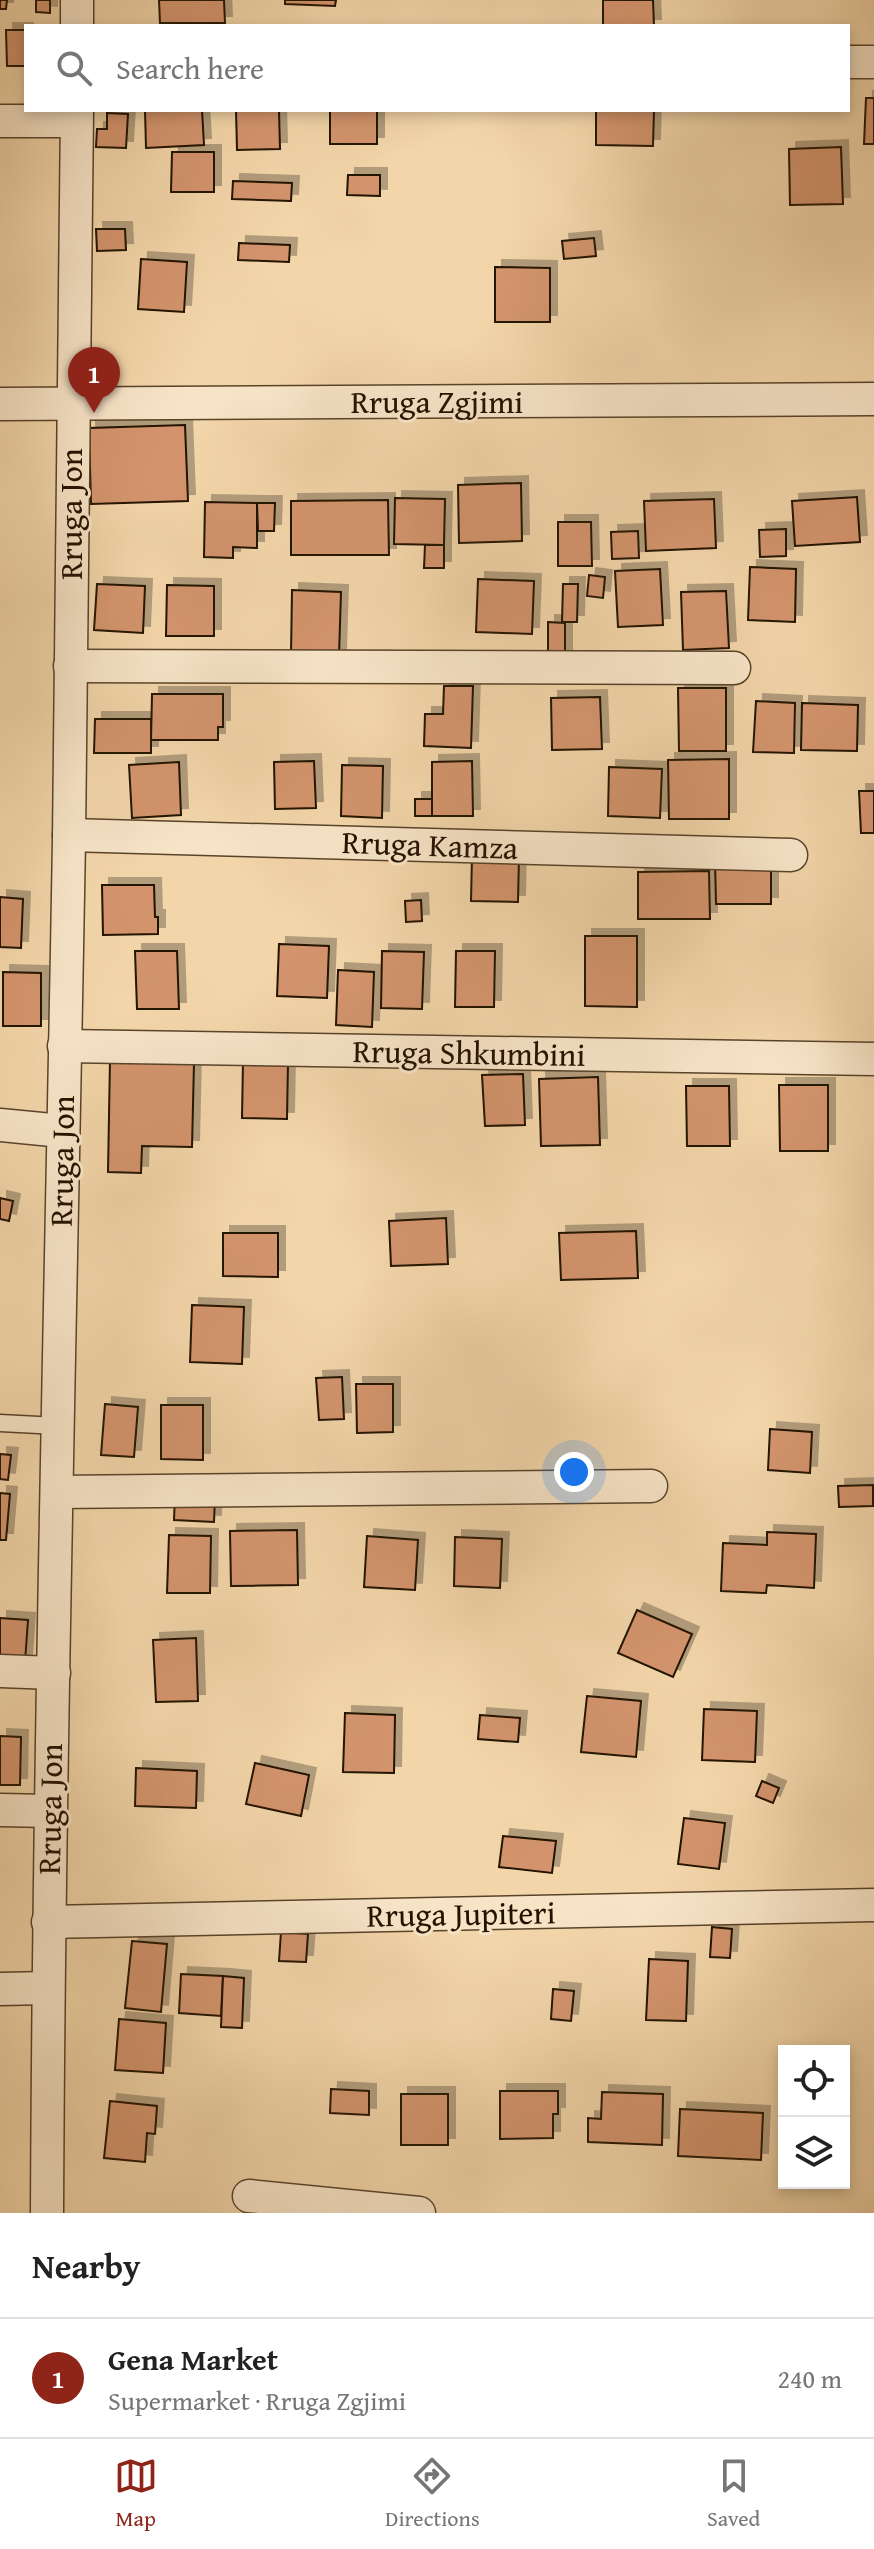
<!DOCTYPE html>
<html lang="en">
<head>
<meta charset="utf-8">
<style>
  :root { --surface:#fff; --page:#f2f2f2; --text:#222; --muted:#767676; --line:#e0e0e0; --accent:#8f2418 }
  body { margin:0; font-family:"Gentium Book Plus",serif; background:var(--page); color:var(--text) }
  .controls { position:absolute; right:24px; bottom:24px; display:grid; overflow:hidden; border-radius:0px; box-shadow:0 4px 12px #0003 }
  .controls button { width:72px; height:72px; display:grid; place-items:center; padding:0; border:0; border-bottom:2px solid var(--line); background:var(--surface); color:var(--text); font:40px sans-serif }
  .you { position:absolute; left:574px; top:1472px; width:28px; height:28px; margin:-20px; border:6px solid #fff; border-radius:50%; background:#1a73e8; box-shadow:0 0 0 12px #1a73e833 }
  .badge { display:grid; place-items:center; width:52px; height:52px; border-radius:50%; background:var(--accent); color:#fff; font-size:26px; font-weight:700 }
  .pin { position:absolute; translate:-50% -66px; filter:drop-shadow(0 2px 4px #0008) }
  .pin::after { content:''; position:absolute; top:42px; width:28px; height:24px; background:inherit; clip-path:polygon(0 0,100% 0,50% 100%) }
  .list { margin:0; padding:0; list-style:none }
  h2 { display:flex; justify-content:space-between; align-items:center; height:104px; margin:0; padding:0 32px; font-size:34px }
  h2 small { font-size:26px; font-weight:400; color:var(--muted) }
  .list li { display:grid; grid-template-columns:52px 1fr auto; gap:24px; align-items:center; box-sizing:border-box; height:120px; padding:0 32px; border-top:2px solid var(--line) }
  .list b { display:block; font-size:30px; white-space:nowrap }
  .list p { margin:0; font-size:26px; white-space:nowrap; color:var(--muted) }
  .list em { font-size:26px; font-style:normal; color:var(--muted) }
  .icon { flex:none; width:44px; height:44px; fill:none; stroke:currentColor; stroke-width:2; stroke-linecap:round; stroke-linejoin:round }
  .map { position:relative; flex:none; width:874px; height:2213px; overflow:hidden }
  .search { position:absolute; background:var(--surface); box-shadow:0 4px 12px #0003; left:24px; right:24px; top:24px; height:88px; display:flex; align-items:center; gap:20px; box-sizing:border-box; padding:0 28px; border-radius:0px; color:var(--muted); font-size:30px }
  .sheet { height:224px; background:var(--surface) }
  nav { display:flex; justify-content:space-around; align-items:center; box-sizing:border-box; height:112px; border-top:2px solid var(--line); background:var(--surface); font-size:22px; color:var(--muted) }
  nav a { display:grid; justify-items:center; gap:4px }
  nav .on { color:var(--accent) }
  .map>svg:first-child { display:block }
  .building { fill:#d3946d; stroke:#241200; stroke-width:2; filter:url(#shadow) }
  .lines { fill:none; stroke-linecap:round; stroke-linejoin:round }
  .lane-casing { stroke:#58432a; stroke-width:19 }
  .street-casing { stroke:#58432a; stroke-width:35 }
  .lane { stroke:#f7e4c7; stroke-width:16 }
  .street { stroke:#f7e4c7; stroke-width:32 }
  .labels { text-anchor:middle; stroke-width:6; stroke-linejoin:round; paint-order:stroke }
  .street-label { font-size:32px; fill:#241200; stroke:#f7e4c7 }
</style>
</head>
<body>
<div class="map">
<svg width="874" height="2213" viewBox="0 0 874 2213">
  <defs>
    <filter id="shadow"><feDropShadow dx="7" dy="-7" stdDeviation="0" flood-color="#0004"/></filter>
  </defs>
  <rect width="100%" height="100%" fill="#f2d5a9"/>
  <filter id="stains"><feTurbulence type="fractalNoise" baseFrequency=".0025" numOctaves="4"/><feColorMatrix values="0 0 0 0 .2 0 0 0 0 .09 0 0 0 0 .02 0 0 0 .5 -.17"/></filter>
  <radialGradient id="worn" r=".72"><stop offset=".6" stop-color="#630" stop-opacity="0"/><stop offset="1" stop-color="#630" stop-opacity=".3"/></radialGradient>
  <g class="building">
    <polygon points="0,0 7,0 6,9 0,9"/>
    <polygon points="36,0 50,0 50,13 36,12"/>
    <polygon points="159,0 224,0 225,23 160,23"/>
    <polygon points="285,0 336,0 335,6 285,4"/>
    <polygon points="603,0 653,0 654,26 603,26"/>
    <polygon points="6,30 26,30 26,66 7,66"/>
    <polygon points="866,98 874,98 874,144 864,144"/>
    <polygon points="145,110 202,110 204,145 146,148"/>
    <polygon points="236,110 279,110 280,149 237,150"/>
    <rect x="330" y="110" width="47" height="34"/>
    <polygon points="596,110 654,110 653,146 596,145"/>
    <polygon points="107,113 128,114 126,148 96,147 97,129 107,129"/>
    <polygon points="841,147 843,204 790,205 789,149"/>
    <polygon points="172,152 214,152 214,192 171,192"/>
    <polygon points="348,175 380,175 380,196 347,195"/>
    <polygon points="233,181 292,183 291,201 232,199"/>
    <polygon points="96,229 125,229 126,250 97,251"/>
    <polygon points="594,238 596,256 564,259 562,241"/>
    <polygon points="239,243 290,245 289,262 238,260"/>
    <polygon points="141,259 187,262 184,312 138,309"/>
    <polygon points="495,267 550,268 550,322 495,322"/>
    <polygon points="185,425 188,501 91,504 89,428"/>
    <polygon points="521,483 522,541 459,543 458,485"/>
    <polygon points="857,497 860,542 795,546 792,501"/>
    <polygon points="395,498 445,499 444,545 394,544"/>
    <polygon points="714,499 716,548 646,551 644,501"/>
    <polygon points="388,500 389,555 291,555 291,501"/>
    <polygon points="205,502 257,503 257,548 233,547 233,558 204,557"/>
    <polygon points="257,503 275,503 274,531 258,531"/>
    <polygon points="558,522 591,522 592,566 558,566"/>
    <polygon points="786,529 786,556 760,557 759,530"/>
    <polygon points="638,531 639,558 612,559 611,532"/>
    <polygon points="425,545 444,545 444,568 424,568"/>
    <polygon points="750,567 796,569 795,622 748,620"/>
    <polygon points="660,569 663,625 618,627 615,571"/>
    <polygon points="589,575 605,577 603,598 587,596"/>
    <polygon points="478,579 534,581 532,634 476,632"/>
    <polygon points="97,584 145,586 143,633 94,630"/>
    <polygon points="563,584 578,584 577,622 562,622"/>
    <polygon points="167,585 214,586 214,636 166,636"/>
    <polygon points="292,590 341,592 339,656 291,654"/>
    <polygon points="726,591 729,648 683,650 681,592"/>
    <polygon points="548,622 565,623 565,659 548,659"/>
    <polygon points="444,686 473,686 471,748 424,746 425,714 443,714"/>
    <polygon points="678,688 726,688 726,751 679,751"/>
    <polygon points="152,694 223,694 223,727 218,727 218,740 151,740"/>
    <polygon points="600,697 602,749 552,750 551,698"/>
    <polygon points="756,701 795,703 794,753 753,752"/>
    <polygon points="802,703 858,705 857,751 801,750"/>
    <polygon points="95,719 151,719 151,753 94,753"/>
    <polygon points="729,759 729,819 669,819 668,760"/>
    <polygon points="314,761 316,808 275,809 274,762"/>
    <polygon points="472,761 473,816 432,816 432,762"/>
    <polygon points="179,762 181,815 132,818 129,765"/>
    <polygon points="342,765 383,766 382,818 341,816"/>
    <polygon points="609,767 662,769 660,818 608,816"/>
    <polygon points="859,791 874,791 874,833 861,833"/>
    <rect x="415" y="799" width="17" height="17"/>
    <polygon points="472,855 519,856 518,902 471,901"/>
    <polygon points="771,860 771,904 716,904 715,861"/>
    <polygon points="709,871 710,919 638,919 638,872"/>
    <polygon points="102,885 154,885 155,917 158,917 158,934 103,935"/>
    <polygon points="0,897 23,899 21,948 0,947"/>
    <polygon points="421,900 422,921 406,922 405,901"/>
    <polygon points="585,936 637,936 637,1007 585,1006"/>
    <polygon points="279,944 329,946 327,998 277,996"/>
    <polygon points="135,951 177,951 179,1009 137,1009"/>
    <polygon points="382,951 424,952 422,1009 381,1008"/>
    <polygon points="456,951 495,951 494,1007 455,1007"/>
    <polygon points="338,970 374,972 372,1027 336,1025"/>
    <polygon points="3,972 41,973 41,1026 3,1026"/>
    <polygon points="110,1060 194,1063 192,1147 142,1146 141,1173 108,1172"/>
    <polygon points="243,1061 288,1062 287,1119 242,1118"/>
    <polygon points="523,1074 525,1125 485,1126 482,1075"/>
    <polygon points="598,1077 600,1145 541,1146 539,1079"/>
    <polygon points="779,1085 828,1085 828,1151 780,1151"/>
    <polygon points="686,1086 729,1086 730,1146 687,1146"/>
    <polygon points="0,1198 13,1201 9,1221 0,1219"/>
    <polygon points="446,1218 448,1264 391,1266 389,1221"/>
    <polygon points="636,1231 638,1278 561,1280 559,1233"/>
    <polygon points="223,1233 278,1233 278,1277 223,1276"/>
    <polygon points="192,1305 244,1307 242,1364 190,1362"/>
    <polygon points="342,1377 344,1419 319,1420 316,1378"/>
    <polygon points="356,1384 393,1384 393,1432 357,1433"/>
    <polygon points="105,1404 138,1407 134,1457 101,1455"/>
    <polygon points="161,1405 203,1405 203,1460 161,1459"/>
    <polygon points="770,1429 812,1432 810,1473 768,1470"/>
    <polygon points="0,1454 11,1455 8,1480 0,1479"/>
    <polygon points="873,1485 873,1506 839,1507 838,1486"/>
    <polygon points="0,1493 10,1494 6,1540 0,1540"/>
    <polygon points="175,1495 215,1497 214,1522 174,1520"/>
    <polygon points="297,1530 298,1585 231,1586 230,1531"/>
    <polygon points="767,1532 816,1534 814,1588 767,1585 766,1593 721,1591 723,1543 767,1545"/>
    <polygon points="169,1535 211,1536 210,1593 167,1593"/>
    <polygon points="367,1536 418,1540 415,1590 364,1587"/>
    <polygon points="455,1537 502,1539 500,1588 454,1586"/>
    <polygon points="637,1610 692,1634 673,1677 618,1653"/>
    <polygon points="0,1618 28,1620 25,1662 0,1660"/>
    <polygon points="196,1638 198,1701 156,1702 153,1640"/>
    <polygon points="587,1696 641,1701 636,1757 581,1752"/>
    <polygon points="704,1709 757,1711 755,1762 702,1760"/>
    <polygon points="345,1713 395,1715 394,1773 343,1772"/>
    <polygon points="480,1715 520,1718 518,1742 478,1739"/>
    <polygon points="0,1736 21,1737 20,1785 0,1785"/>
    <polygon points="255,1763 309,1775 301,1816 246,1804"/>
    <polygon points="136,1768 197,1771 196,1808 135,1806"/>
    <polygon points="762,1781 779,1788 773,1803 756,1796"/>
    <polygon points="684,1818 725,1823 719,1869 678,1864"/>
    <polygon points="503,1836 556,1841 552,1873 499,1867"/>
    <polygon points="712,1927 732,1929 730,1958 710,1957"/>
    <polygon points="281,1932 308,1934 306,1962 279,1961"/>
    <polygon points="132,1941 167,1944 161,2012 125,2008"/>
    <polygon points="649,1959 688,1961 686,2021 646,2020"/>
    <polygon points="181,1974 223,1976 221,2016 179,2013"/>
    <polygon points="223,1976 244,1978 242,2028 221,2027"/>
    <polygon points="553,1989 574,1991 571,2021 551,2019"/>
    <polygon points="119,2019 166,2023 163,2073 115,2070"/>
    <polygon points="331,2089 369,2091 369,2115 330,2113"/>
    <polygon points="500,2091 558,2091 558,2114 553,2114 553,2138 500,2139"/>
    <polygon points="602,2092 663,2094 662,2145 588,2142 588,2118 601,2119"/>
    <rect x="401" y="2094" width="47" height="51"/>
    <polygon points="110,2101 157,2106 155,2134 147,2133 145,2162 104,2158"/>
    <polygon points="680,2109 763,2113 761,2160 678,2156"/>
  </g>
  <g class="lines">
    <defs>
      <polyline id="lane" points="0,1423 58,1426"/>
      <g id="street">
        <polyline points="77,0 77,26"/>
        <polyline points="848,62 874,62"/>
        <polyline points="0,121 76,121"/>
        <polyline points="0,404 874,399"/>
        <polyline points="70,666 734,668"/>
        <polyline points="69,835 791,855"/>
        <polyline points="64,1046 874,1059"/>
        <polyline points="0,1125 62,1131"/>
        <polyline points="57,1492 651,1486"/>
        <polyline points="0,1671 54,1673"/>
        <polyline points="0,1810 50,1811"/>
        <polyline points="48,1922 874,1905"/>
        <polyline points="0,1989 48,1988"/>
        <polyline points="249,2196 419,2213"/>
        <path d="M 47,2213 C 49,1755 61,1297 69,839 C 73,596 73,353 77,110"/>
      </g>
    </defs>
    <use href="#lane" class="lane-casing"/>
    <use href="#street" class="street-casing"/>
    <use href="#lane" class="lane"/>
    <use href="#street" class="street"/>
  </g>
  <g class="labels">
    <g class="street-label">
      <text x="437" y="413">Rruga Zgjimi</text>
      <text transform="translate(71 514) rotate(-90)" y="11">Rruga Jon</text>
      <text transform="translate(430 845) rotate(2)" y="11">Rruga Kamza</text>
      <text transform="translate(469 1053) rotate(1)" y="11">Rruga Shkumbini</text>
      <text transform="translate(62 1161) rotate(-89)" y="11">Rruga Jon</text>
      <text transform="translate(50 1809) rotate(-89)" y="11">Rruga Jon</text>
      <text transform="translate(461 1914) rotate(-1)" y="11">Rruga Jupiteri</text>
    </g>
  </g>
  <rect width="100%" height="100%" filter="url(#stains)"/>
  <rect width="100%" height="100%" fill="url(#worn)"/>
</svg>
<div class="controls">
<button><svg class="icon" aria-label="locate" viewBox="0 0 24 24"><circle cx="12" cy="12" r="6"/><path d="M12 2v4M12 18v4M2 12h4M18 12h4"/></svg></button>
<button><svg class="icon" aria-label="layers" viewBox="0 0 24 24"><path d="M12 4l9 5-9 5-9-5zM3 14l9 5 9-5"/></svg></button>
</div>
<div class="you"></div>
<div class="pin badge" style="left:94px;top:413px">1</div>
<div class="search"><svg class="icon" aria-label="search" viewBox="0 0 24 24"><circle cx="10" cy="10" r="6"/><path d="M15 15l6 6"/></svg>Search here</div>
</div>
<section class="sheet">
<h2>Nearby<small></small></h2>
<ul class="list">
<li><span class="badge">1</span><div><b>Gena Market</b><p>Supermarket · Rruga Zgjimi</p></div><em>240 m</em></li>
</ul>
</section>
<nav>
<a class="on"><svg class="icon" aria-label="map" viewBox="0 0 24 24"><path d="M3 6l6-2 6 2 6-2v14l-6 2-6-2-6 2zM9 4v14M15 6v14"/></svg>Map</a>
<a><svg class="icon" aria-label="directions" viewBox="0 0 24 24"><path d="M12 3l9 9-9 9-9-9zM9 14v-3h6M13 9l2 2-2 2"/></svg>Directions</a>
<a><svg class="icon" aria-label="saved" viewBox="0 0 24 24"><path d="M7 4h10v16l-5-4-5 4z"/></svg>Saved</a>
</nav>
</body>
</html>
